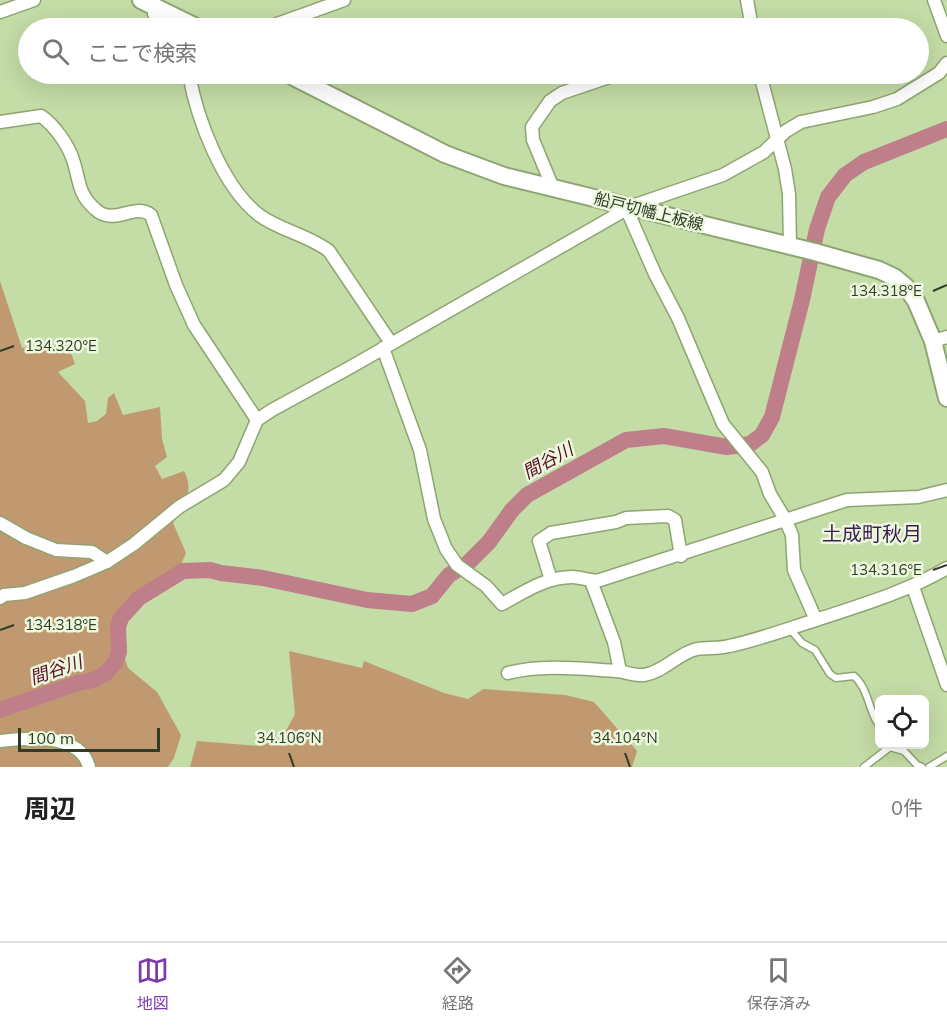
<!DOCTYPE html>
<html lang="ja">
<head>
<meta charset="utf-8">
<style>
  :root { --surface:#fff; --page:#f2f2f2; --text:#222; --muted:#767676; --line:#e0e0e0; --accent:#7d3aaf }
  body { margin:0; font-family:Mulish,"Noto Sans JP",sans-serif; background:var(--page); color:var(--text) }
  .controls { position:absolute; right:18px; bottom:18px; display:grid; overflow:hidden; border-radius:9px; box-shadow:0 6px 24px #0002 }
  .controls button { width:54px; height:54px; display:grid; place-items:center; padding:0; border:0; border-bottom:2px solid var(--line); background:var(--surface); color:var(--text); font:30px sans-serif }
  .scale { position:absolute; left:18px; bottom:15px; width:142px; box-sizing:border-box; padding-left:6px; border:3px solid #313b25; border-top:0; font-size:16px; line-height:21px; white-space:nowrap; color:#313b25; -webkit-text-stroke:4px #ecf8dd; paint-order:stroke }
  .list { margin:0; padding:0; list-style:none }
  h2 { display:flex; justify-content:space-between; align-items:center; height:78px; margin:0; padding:0 24px; font-size:26px }
  h2 small { font-size:20px; font-weight:400; color:var(--muted) }
  .icon { flex:none; width:33px; height:33px; fill:none; stroke:currentColor; stroke-width:2; stroke-linecap:round; stroke-linejoin:round }
  .map { position:relative; flex:none; width:947px; height:767px; overflow:hidden }
  .search { position:absolute; background:var(--surface); box-shadow:0 6px 24px #0002; left:18px; right:18px; top:18px; height:66px; display:flex; align-items:center; gap:15px; box-sizing:border-box; padding:0 21px; border-radius:33px; color:var(--muted); font-size:22px }
  .sheet { height:174px; background:var(--surface) }
  nav { display:flex; justify-content:space-around; align-items:center; box-sizing:border-box; height:84px; border-top:2px solid var(--line); background:var(--surface); font-size:16px; color:var(--muted) }
  nav a { display:grid; justify-items:center; gap:3px }
  nav .on { color:var(--accent) }
  .map>svg:first-child { display:block }
  .green { fill:#c09970 }
  .lines { fill:none; stroke-linecap:round; stroke-linejoin:round }
  .river { stroke:#be7e8a; stroke-width:16 }
  .service-casing { stroke:#8fa571; stroke-width:9 }
  .minor-casing { stroke:#8fa571; stroke-width:15 }
  .secondary-casing { stroke:#8fa571; stroke-width:20 }
  .service { stroke:#fff; stroke-width:6 }
  .minor { stroke:#fff; stroke-width:12 }
  .secondary { stroke:#fff; stroke-width:16 }
  .ticks { fill:none; stroke:#313b25; stroke-width:2 }
  .labels { text-anchor:middle; stroke-width:5; stroke-linejoin:round; paint-order:stroke }
  .street-label { font-size:16px; fill:#313b25; stroke:#ecf8dd }
  .water-label { font-size:18px; font-style:italic; fill:#5c0d27; stroke:#ecf8dd }
  .quarter-label { font-size:20px; fill:#3b1c54; stroke:#ecf8dd }
  .ticks-label { font-size:15px; text-anchor:middle; fill:#313b25; stroke:#ecf8dd; stroke-width:5; stroke-linejoin:round; paint-order:stroke }
</style>
</head>
<body>
<div class="map">
<svg width="947" height="767" viewBox="0 0 947 767">
  <rect width="100%" height="100%" fill="#c4dca6"/>
  <g class="green">
    <path d="M 0,281 L 22,348 L 68,345 L 75,364 L 58,372 L 85,401 L 88,423 L 97,421 L 106,414 L 108,398 L 114,393 L 123,415 L 160,407 L 162,439 L 167,457 L 155,466 L 162,479 L 184,471 C 195,492 183,504 173,523 L 186,553 L 180,567 L 140,591 L 125,628 L 123,653 L 128,668 L 157,692 L 181,735 L 174,758 L 168,767 L 0,767 Z"/>
    <polygon points="289,651 362,668 364,661 444,693 468,699 483,689 565,695 594,702 637,751 632,767 190,767 197,741 260,746 282,738 295,714"/>
  </g>
  <g class="lines">
    <polyline class="river" points="0,710 78,683 93,680 106,673 115,663 119,652 118,627 121,618 139,598 183,571 210,570 221,573 263,578 367,600 412,604 432,596 449,575 468,563 489,542 512,510 527,495 626,440 664,436 727,447 750,444 762,435 772,417 802,300 817,229 828,197 845,175 864,162 947,129"/>
    <defs>
      <g id="service">
        <path d="M 790,629 L 802,643 L 815,650 L 830,674 L 836,678 L 854,676 C 869,689 868,711 880,727"/>
        <polyline points="890,744 890,747 904,751 917,765 922,767"/>
        <polyline points="864,767 890,747"/>
        <polyline points="929,767 947,756"/>
      </g>
      <g id="minor">
        <polyline points="747,0 752,28"/>
        <polyline points="934,0 947,36"/>
        <polyline points="155,7 154,14 163,28"/>
        <polyline points="0,12 34,0"/>
        <polyline points="266,28 344,0"/>
        <path d="M 189,74 C 197,119 222,186 259,215 C 279,230 308,235 329,251 L 391,343"/>
        <polyline points="760,74 785,169 789,194 790,246"/>
        <path d="M 0,122 L 41,116 C 54,125 68,144 73,160 C 80,180 77,193 95,209 C 114,227 134,202 151,215 L 176,285 L 194,325 L 257,420"/>
        <polyline points="553,188 533,140 532,127 550,101 562,93 618,74"/>
        <polyline points="627,210 655,274 678,318 723,424 762,472 770,494 785,519 792,535 794,570 816,620"/>
        <polyline points="933,341 947,337"/>
        <path d="M 383,348 L 420,450 L 434,519 L 446,549 L 457,565 L 486,586 L 502,604 C 524,592 546,577 572,577 C 582,577 590,582 600,580 L 847,500 L 918,497 L 947,490"/>
        <polyline points="0,523 26,538 56,550 92,552 107,562"/>
        <polyline points="551,580 539,541 551,533 616,522 626,518 668,516 675,520 681,556"/>
        <polyline points="591,581 614,642 620,671"/>
        <polyline points="913,587 947,685"/>
        <polyline points="0,598 4,595 25,593 74,576 107,562 134,544 179,507 224,480 239,462 257,420 272,410 349,368 632,206 723,175 764,152 786,131 801,122 873,107 897,99 939,73 947,63"/>
        <path d="M 508,673 C 544,664 581,669 617,671 C 626,672 634,676 644,675 C 664,672 678,653 697,649 C 707,647 718,649 729,646 C 758,640 787,629 816,620 C 861,605 906,592 947,568"/>
        <path d="M 0,741 C 26,738 80,732 89,767"/>
      </g>
      <g id="secondary">
        <polyline points="141,0 198,28"/>
        <polyline points="288,74 445,154 504,176 815,252 879,270 894,277 906,287 916,301 933,341 947,398"/>
      </g>
    </defs>
    <use href="#service" class="service-casing"/>
    <use href="#minor" class="minor-casing"/>
    <use href="#secondary" class="secondary-casing"/>
    <use href="#service" class="service"/>
    <use href="#minor" class="minor"/>
    <use href="#secondary" class="secondary"/>
  </g>
  <path class="ticks" d="M 933,291 L 947,285M 0,351 L 14,346M 933,570 L 947,565M 0,630 L 14,625M 289,753 L 294,767M 625,753 L 630,767"/>
  <g class="labels">
    <g class="street-label">
      <text transform="translate(649 211) rotate(14)" y="6">船戸切幡上板線</text>
    </g>
    <g class="water-label">
      <text transform="translate(548 461) rotate(-29)" y="6">間谷川</text>
      <text transform="translate(56 670) rotate(-19)" y="6">間谷川</text>
    </g>
    <g class="quarter-label">
      <text x="872" y="541">土成町秋月</text>
    </g>
  </g>
  <g class="ticks-label">
    <text x="886" y="296">134.318°E</text>
    <text x="61" y="351">134.320°E</text>
    <text x="886" y="575">134.316°E</text>
    <text x="61" y="630">134.318°E</text>
    <text x="289" y="743">34.106°N</text>
    <text x="625" y="743">34.104°N</text>
  </g>
</svg>
<div class="controls">
<button><svg class="icon" aria-label="locate" viewBox="0 0 24 24"><circle cx="12" cy="12" r="6"/><path d="M12 2v4M12 18v4M2 12h4M18 12h4"/></svg></button>
</div>
<div class="scale">100 m</div>
<div class="search"><svg class="icon" aria-label="search" viewBox="0 0 24 24"><circle cx="10" cy="10" r="6"/><path d="M15 15l6 6"/></svg>ここで検索</div>
</div>
<section class="sheet">
<h2>周辺<small>0件</small></h2>
<ul class="list">
</ul>
</section>
<nav>
<a class="on"><svg class="icon" aria-label="map" viewBox="0 0 24 24"><path d="M3 6l6-2 6 2 6-2v14l-6 2-6-2-6 2zM9 4v14M15 6v14"/></svg>地図</a>
<a><svg class="icon" aria-label="directions" viewBox="0 0 24 24"><path d="M12 3l9 9-9 9-9-9zM9 14v-3h6M13 9l2 2-2 2"/></svg>経路</a>
<a><svg class="icon" aria-label="saved" viewBox="0 0 24 24"><path d="M7 4h10v16l-5-4-5 4z"/></svg>保存済み</a>
</nav>
</body>
</html>
